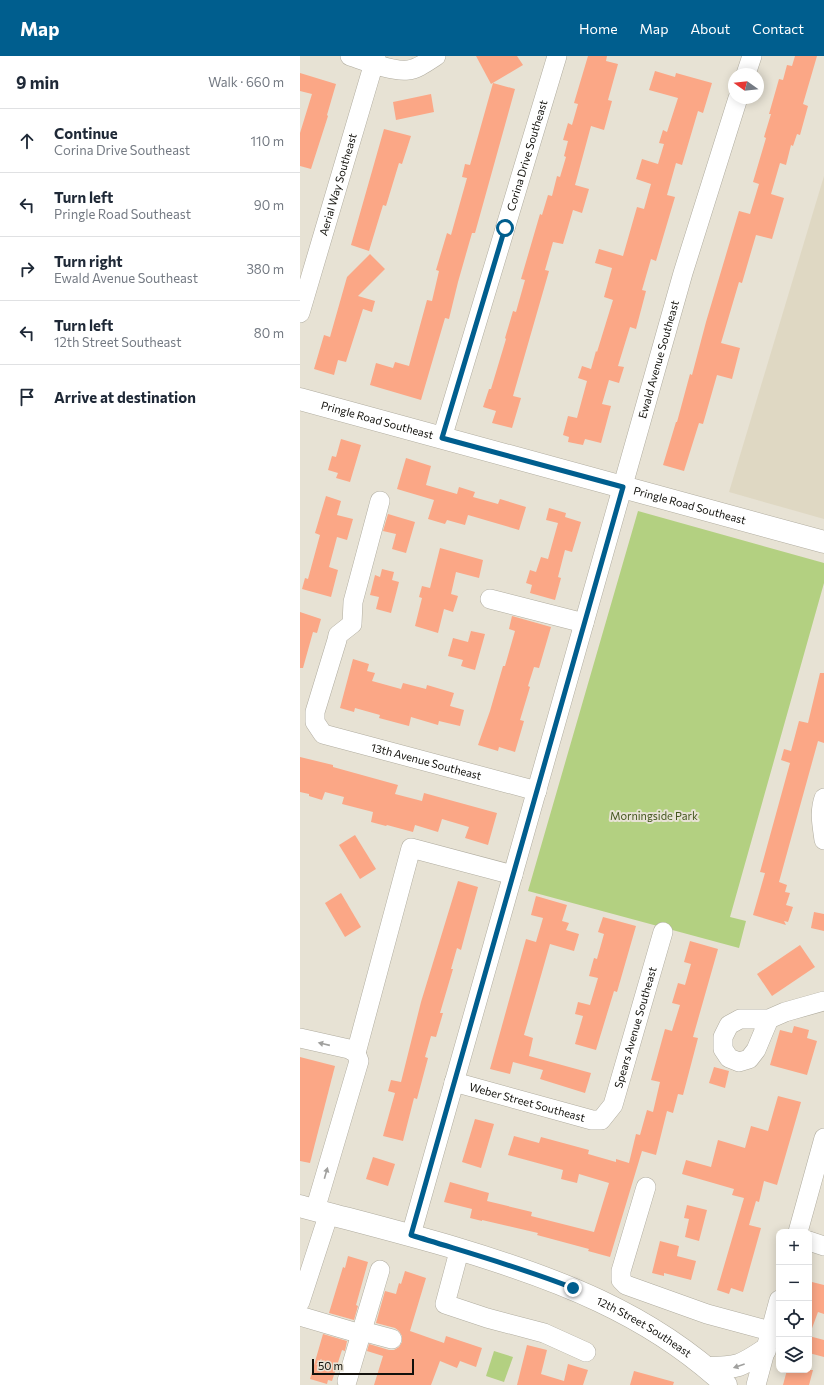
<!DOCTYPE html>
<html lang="en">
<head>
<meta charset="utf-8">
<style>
  :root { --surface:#fff; --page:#f2f2f3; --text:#1f2937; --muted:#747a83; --line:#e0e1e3; --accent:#005e8e }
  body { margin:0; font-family:Commissioner,sans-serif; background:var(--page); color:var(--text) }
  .controls { position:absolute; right:12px; bottom:12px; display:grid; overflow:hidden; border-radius:8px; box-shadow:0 2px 10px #0003 }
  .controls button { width:36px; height:36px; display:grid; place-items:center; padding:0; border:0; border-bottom:1px solid var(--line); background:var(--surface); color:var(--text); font:20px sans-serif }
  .compass { position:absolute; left:428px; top:12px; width:36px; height:36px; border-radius:50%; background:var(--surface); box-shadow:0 2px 10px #0003; rotate:285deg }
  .scale { position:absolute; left:12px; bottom:10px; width:102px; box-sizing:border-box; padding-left:4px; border:2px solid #12110c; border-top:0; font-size:11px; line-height:14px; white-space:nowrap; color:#12110c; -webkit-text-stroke:3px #e7e2d4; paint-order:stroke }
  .stop { position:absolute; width:12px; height:12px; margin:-9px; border:3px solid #005e8e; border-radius:50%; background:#fff }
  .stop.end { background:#005e8e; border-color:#fff; box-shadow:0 1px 4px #0008 }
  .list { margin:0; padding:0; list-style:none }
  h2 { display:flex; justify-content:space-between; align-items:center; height:52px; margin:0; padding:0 16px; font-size:17px }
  h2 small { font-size:13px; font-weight:400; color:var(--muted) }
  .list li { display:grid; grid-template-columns:26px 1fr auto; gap:12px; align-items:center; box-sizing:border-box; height:64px; padding:0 16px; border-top:1px solid var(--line) }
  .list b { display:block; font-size:15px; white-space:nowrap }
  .list p { margin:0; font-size:13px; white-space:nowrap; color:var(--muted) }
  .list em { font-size:13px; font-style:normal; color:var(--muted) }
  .icon { flex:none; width:22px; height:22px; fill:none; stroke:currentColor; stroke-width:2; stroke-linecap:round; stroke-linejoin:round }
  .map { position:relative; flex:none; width:524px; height:1329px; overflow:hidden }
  header { display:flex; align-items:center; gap:24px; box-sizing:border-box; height:56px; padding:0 20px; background:var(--accent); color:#fff }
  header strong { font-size:19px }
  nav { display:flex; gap:22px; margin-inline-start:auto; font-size:14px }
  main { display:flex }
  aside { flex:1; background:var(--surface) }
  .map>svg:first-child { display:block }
  .built { fill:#dfd8c3 }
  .green { fill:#b3d081 }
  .building { fill:#fba786 }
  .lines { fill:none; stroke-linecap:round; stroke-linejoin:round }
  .minor-casing { stroke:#b0ac9f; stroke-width:20 }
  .major-casing { stroke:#b0ac9f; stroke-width:23 }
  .minor { stroke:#fff; stroke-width:19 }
  .major { stroke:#fff; stroke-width:22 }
  .oneway { fill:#a0a09e }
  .route { stroke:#005e8e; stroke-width:5 }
  .labels { text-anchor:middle; stroke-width:4; stroke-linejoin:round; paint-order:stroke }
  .street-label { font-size:11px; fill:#12110c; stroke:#e7e2d4 }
  .park-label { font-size:11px; fill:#44561f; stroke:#e7e2d4 }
</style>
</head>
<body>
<header>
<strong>Map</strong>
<nav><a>Home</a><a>Map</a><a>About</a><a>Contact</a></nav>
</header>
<main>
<aside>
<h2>9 min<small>Walk · 660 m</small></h2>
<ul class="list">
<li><svg class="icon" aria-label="ahead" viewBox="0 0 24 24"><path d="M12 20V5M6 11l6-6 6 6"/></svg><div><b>Continue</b><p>Corina Drive Southeast</p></div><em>110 m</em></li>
<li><svg class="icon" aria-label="left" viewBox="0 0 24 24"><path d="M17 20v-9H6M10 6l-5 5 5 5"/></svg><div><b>Turn left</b><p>Pringle Road Southeast</p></div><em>90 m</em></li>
<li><svg class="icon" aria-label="right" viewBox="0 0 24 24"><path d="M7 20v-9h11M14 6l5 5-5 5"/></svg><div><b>Turn right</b><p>Ewald Avenue Southeast</p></div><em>380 m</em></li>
<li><svg class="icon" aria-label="left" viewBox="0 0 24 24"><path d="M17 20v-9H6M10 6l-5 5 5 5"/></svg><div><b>Turn left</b><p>12th Street Southeast</p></div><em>80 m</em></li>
<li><svg class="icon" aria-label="arrive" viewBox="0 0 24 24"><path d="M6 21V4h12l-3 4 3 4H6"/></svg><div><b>Arrive at destination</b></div></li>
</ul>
</aside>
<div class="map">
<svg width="524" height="1329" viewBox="0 0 524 1329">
  <rect width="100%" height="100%" fill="#e7e2d4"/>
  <polygon class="built" points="524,120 524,463 429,436"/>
  <g class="green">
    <polygon points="338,455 524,507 524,527 430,861 446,865 439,892 228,835"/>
    <polygon points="194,1295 213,1301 204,1326 186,1320"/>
  </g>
  <g class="building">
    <polygon points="176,0 217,0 223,9 191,28"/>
    <polygon points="288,0 307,0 306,5 318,8 308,44 312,45 304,74 291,70 275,129 289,133 282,157 273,154 263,188 253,186 245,214 249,215 213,340 221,342 212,372 192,367 196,355 183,351 189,333 191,333 206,283 205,282 213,255 216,256 225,224 221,223 240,158 242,159 248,139 252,140 257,120 260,121 266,101 264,100 268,85 263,84 268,67 272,69 278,48 274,47"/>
    <polygon points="495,0 517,0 503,48 508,50 500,79 497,78 493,90 491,89 486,109 480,107 471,138 484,142 472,183 456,179 442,227 439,226 421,287 440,292 432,323 417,319 403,368 399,367 384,415 363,409 376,366 377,366 390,318 392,319 406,266 439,155 450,158 459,128 453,126 466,82 464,81 471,58 469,58 479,23 483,24 487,9 492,10"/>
    <polygon points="355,15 375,21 376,17 412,27 403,57 398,55 382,109 376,107 367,139 375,141 356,205 351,203 342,234 346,235 336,273 330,271 318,310 324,311 319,327 309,324 302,348 311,350 301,387 285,383 283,389 268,386 269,381 263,379 268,360 277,362 287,325 278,322 282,310 291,313 296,295 297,296 313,244 304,241 312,212 295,207 299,193 323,200 337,151 344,153 351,128 336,123 342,103 358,108 364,88 359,87 363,74 367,76 378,42 349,34"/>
    <polygon points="0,17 36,28 27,59 28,60 11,113 0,110 0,77 12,38 0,35"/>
    <polygon points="193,27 215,33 175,177 172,177 158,226 149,263 145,262 121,344 70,329 76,307 93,312 95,306 109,310 127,244 132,245 139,215 136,214 147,177 151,179 167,122 162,121 165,108 170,109"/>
    <polygon points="131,38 134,56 96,64 93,46"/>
    <polygon points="84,73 111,80 102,108 99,107 86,150 83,149 69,195 51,189"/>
    <polygon points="70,198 85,213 58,240 75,245 72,256 63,253 46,306 38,304 34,319 14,313 24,279 30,281 47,221"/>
    <polygon points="41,383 61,389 50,426 36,422 38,417 28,414 32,400 36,401"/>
    <polygon points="106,402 131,410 126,429 157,438 159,431 175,436 173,441 198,448 200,443 226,451 219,474 168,459 165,469 147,464 145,468 128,463 134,444 97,433"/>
    <polygon points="26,440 41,445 37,459 53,463 47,484 37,481 29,511 38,514 31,541 2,533 5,522 8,523 20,479 15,477"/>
    <polygon points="249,452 266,457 265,461 281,466 272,496 265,494 258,521 261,522 255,544 230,537 232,529 226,527 230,514 236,516 241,501 248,503 258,467 246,464"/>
    <polygon points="88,458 115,466 106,497 92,493 96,478 83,475"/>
    <polygon points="140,492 183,504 179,522 156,516 151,538 158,540 153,556 144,553 138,577 115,570 122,542 119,541 122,530 130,532"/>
    <polygon points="82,513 94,516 92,524 99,526 91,557 76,553 79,541 70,539 75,519 80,521"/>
    <polygon points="0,556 21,563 17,577 13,576 3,612 0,612"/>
    <polygon points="212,560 251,571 239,612 234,611 228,630 230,631 220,664 224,665 215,696 199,691 198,695 178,689 190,655 203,610 205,610 215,575 209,573"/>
    <polygon points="171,575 185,578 175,614 161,610 163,604 148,600 153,582 168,586"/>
    <polygon points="53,603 69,608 67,615 75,617 72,625 101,633 103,627 126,633 127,629 154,637 150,650 164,654 160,670 139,665 138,669 111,661 109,670 79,662 80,659 55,652 54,656 40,652"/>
    <polygon points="520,617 524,617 524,687 518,685 479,826 487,829 485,836 490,837 486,849 493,851 488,866 484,865 486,869 453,859 465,817 460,816 490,707 481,704 484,693 491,695 499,665 508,667"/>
    <polygon points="0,701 33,709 33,711 98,729 95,738 122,745 124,737 197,757 188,789 165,782 169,771 142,763 138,776 115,769 113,776 87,769 86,770 71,766 73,756 42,748 44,741 25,736 22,744 9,740 9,738 0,736"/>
    <polygon points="55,779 76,813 60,823 39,789"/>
    <polygon points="158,825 178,831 161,894 157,892 151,913 153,913 140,957 143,957 136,981 131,980 125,1001 128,1002 117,1043 114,1042 103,1085 83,1080 95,1037 88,1035 91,1024 101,1026 121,946"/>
    <polygon points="41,837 61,871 45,881 25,847"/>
    <polygon points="236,840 267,849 262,865 269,867 266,874 279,878 274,895 250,888 224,979 233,982 229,1000 291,1017 285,1037 240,1023 243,1014 213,1006 210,1018 190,1013 226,883 236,886 243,862 231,859"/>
    <polygon points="514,856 524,858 524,875 511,872"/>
    <polygon points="303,861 336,870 317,936 314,935 296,994 275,988 283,960 275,958 278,946 290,949 298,922 289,920 294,902 297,903 304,878 298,876"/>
    <polygon points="390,885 418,893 393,981 398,982 383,1039 378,1038 373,1057 367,1055 356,1099 342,1095 310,1201 288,1195 289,1193 237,1179 238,1177 182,1164 182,1165 170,1162 172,1153 144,1146 150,1126 189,1137 187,1145 232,1156 231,1160 294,1176 309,1127 279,1118 277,1127 261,1123 263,1114 208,1099 214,1080 239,1087 241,1081 289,1094 288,1098 316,1106 316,1103 329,1107 336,1078 340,1079 347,1054 353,1056 360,1026 351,1024 365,973 372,975 380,949 372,947 378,927 385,929 391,908 384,906"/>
    <polygon points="500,889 515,911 472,940 457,918"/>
    <polygon points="494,970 509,974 507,982 517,985 507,1019 470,1009 480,974 492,977"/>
    <polygon points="0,1001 35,1010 10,1107 0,1105"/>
    <polygon points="414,1011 429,1015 425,1032 409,1027"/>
    <polygon points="478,1040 501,1046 477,1129 464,1125 459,1146 456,1145 449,1169 461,1172 443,1236 431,1232 429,1238 417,1234 444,1142 432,1139 434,1133 382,1118 386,1104 411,1111 418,1084 445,1092 451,1070 468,1075"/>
    <polygon points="175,1063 194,1068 181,1112 162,1106"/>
    <polygon points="73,1101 95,1108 88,1130 66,1123"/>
    <polygon points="387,1149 407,1154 399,1185 385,1181 389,1163 384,1162"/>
    <polygon points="360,1185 379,1190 377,1200 396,1205 391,1224 364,1217 364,1220 352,1217"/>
    <polygon points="48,1200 68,1206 56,1249 58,1250 54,1264 29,1257 43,1211 45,1212"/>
    <polygon points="105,1215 126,1222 110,1275 144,1287 146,1280 182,1292 176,1311 160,1305 157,1312 140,1305 131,1329 74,1329 83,1300 67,1295 69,1288 89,1294 94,1294 99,1291 102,1286 102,1280 99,1275 95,1272 76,1267 85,1235 96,1238 99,1227 101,1228"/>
    <polygon points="512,1226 524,1229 524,1258 518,1256 511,1275 509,1275 509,1236"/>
    <polygon points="23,1278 47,1285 45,1295 42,1294 32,1325 28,1324 27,1328 10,1323"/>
    <polygon points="509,1280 524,1284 524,1301 509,1297"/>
    <polygon points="227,1289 247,1294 241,1318 264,1325 268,1308 288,1314 283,1329 217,1329"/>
    <polygon points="487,1314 513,1314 509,1329 483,1329"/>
    <polygon points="334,1315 374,1326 373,1329 330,1329"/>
  </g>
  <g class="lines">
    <defs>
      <g id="minor">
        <path d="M 50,0 C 65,5 92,16 108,14 C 118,13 128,5 136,0"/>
        <polyline points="446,18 452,0"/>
        <path id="s1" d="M 0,257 L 76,0"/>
        <path id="s2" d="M 142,382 L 257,0"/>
        <path id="s3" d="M 80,445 L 53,546 L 52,568 L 38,579 L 37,584 L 15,656 L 15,666 L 23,678 L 237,735"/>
        <polyline points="190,543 284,567"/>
        <path d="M 524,742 C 519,756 522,769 524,784"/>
        <polyline points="469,963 456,994 449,1003 439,1006 429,1002 423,993 423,981 429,969 440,963 469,963 485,956 524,945"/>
        <polyline points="0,982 49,993 56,997 59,1005 15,1154"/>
        <polyline points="56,997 111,792 213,819"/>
        <path id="s4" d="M 154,1026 L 292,1064 L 301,1064 L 313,1049 L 363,876"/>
        <polyline points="346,1131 321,1215 321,1224 326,1229 407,1258 470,1275"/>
        <polyline points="498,1176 524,1082"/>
        <path id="s5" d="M 111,1179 L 383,217 L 438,42"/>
        <polyline points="509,1185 524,1190"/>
        <polyline points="157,1203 145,1248 187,1262 244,1277 286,1296"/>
        <polyline points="0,1246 29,1157"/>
        <polyline points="0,1260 61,1278"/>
        <polyline points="62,1275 92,1283"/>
        <polyline points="47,1325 80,1214"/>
        <polyline points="456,1329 479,1244"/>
      </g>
      <g id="major">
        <path id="s6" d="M 0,343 L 524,486"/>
        <path id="s7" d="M 0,1150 C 52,1164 104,1177 155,1192 C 255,1222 349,1257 426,1329"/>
        <path d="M 408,1312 C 438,1312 441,1310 465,1294"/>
      </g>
    </defs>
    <use href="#minor" class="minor-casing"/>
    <use href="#major" class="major-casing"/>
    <use href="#minor" class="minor"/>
    <use href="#major" class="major"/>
  </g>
  <defs><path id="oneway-solid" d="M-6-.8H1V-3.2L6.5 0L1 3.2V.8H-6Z"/></defs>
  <g class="oneway">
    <use href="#oneway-solid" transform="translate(24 988) rotate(-167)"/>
    <use href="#oneway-solid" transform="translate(26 1117) rotate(-74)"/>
    <use href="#oneway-solid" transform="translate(439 1310) rotate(161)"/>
  </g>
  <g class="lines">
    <path class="route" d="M 205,172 L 142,382 L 323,431 L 111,1179 C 165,1196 220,1211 273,1232"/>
  </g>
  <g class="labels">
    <g class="street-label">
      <text dy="4" stroke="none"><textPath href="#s2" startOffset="295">Corina Drive Southeast</textPath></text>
      <text dy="4" stroke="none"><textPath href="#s1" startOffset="134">Aerial Way Southeast</textPath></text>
      <text dy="4" stroke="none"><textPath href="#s5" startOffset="910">Ewald Avenue Southeast</textPath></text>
      <text dy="4" stroke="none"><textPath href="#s6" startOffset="80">Pringle Road Southeast</textPath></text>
      <text dy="4" stroke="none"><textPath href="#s6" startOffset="404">Pringle Road Southeast</textPath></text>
      <text dy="4" stroke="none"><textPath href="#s3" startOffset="356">13th Avenue Southeast</textPath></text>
      <text dy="4" stroke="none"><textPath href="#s4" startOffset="252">Spears Avenue Southeast</textPath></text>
      <text dy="4" stroke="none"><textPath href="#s4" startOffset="76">Weber Street Southeast</textPath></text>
      <text dy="4" stroke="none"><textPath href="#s7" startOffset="366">12th Street Southeast</textPath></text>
    </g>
    <g class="park-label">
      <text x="354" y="764">Morningside Park</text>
    </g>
  </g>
</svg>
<div class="controls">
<button>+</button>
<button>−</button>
<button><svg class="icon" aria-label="locate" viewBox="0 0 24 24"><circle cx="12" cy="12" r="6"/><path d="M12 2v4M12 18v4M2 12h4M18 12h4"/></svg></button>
<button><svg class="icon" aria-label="layers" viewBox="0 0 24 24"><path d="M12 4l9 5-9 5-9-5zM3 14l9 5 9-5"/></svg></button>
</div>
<svg class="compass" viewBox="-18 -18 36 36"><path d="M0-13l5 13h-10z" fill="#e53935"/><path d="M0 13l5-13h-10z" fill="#747a83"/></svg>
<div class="scale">50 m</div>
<div class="stop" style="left:205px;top:172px"></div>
<div class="stop end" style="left:273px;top:1232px"></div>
</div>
</main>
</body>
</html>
